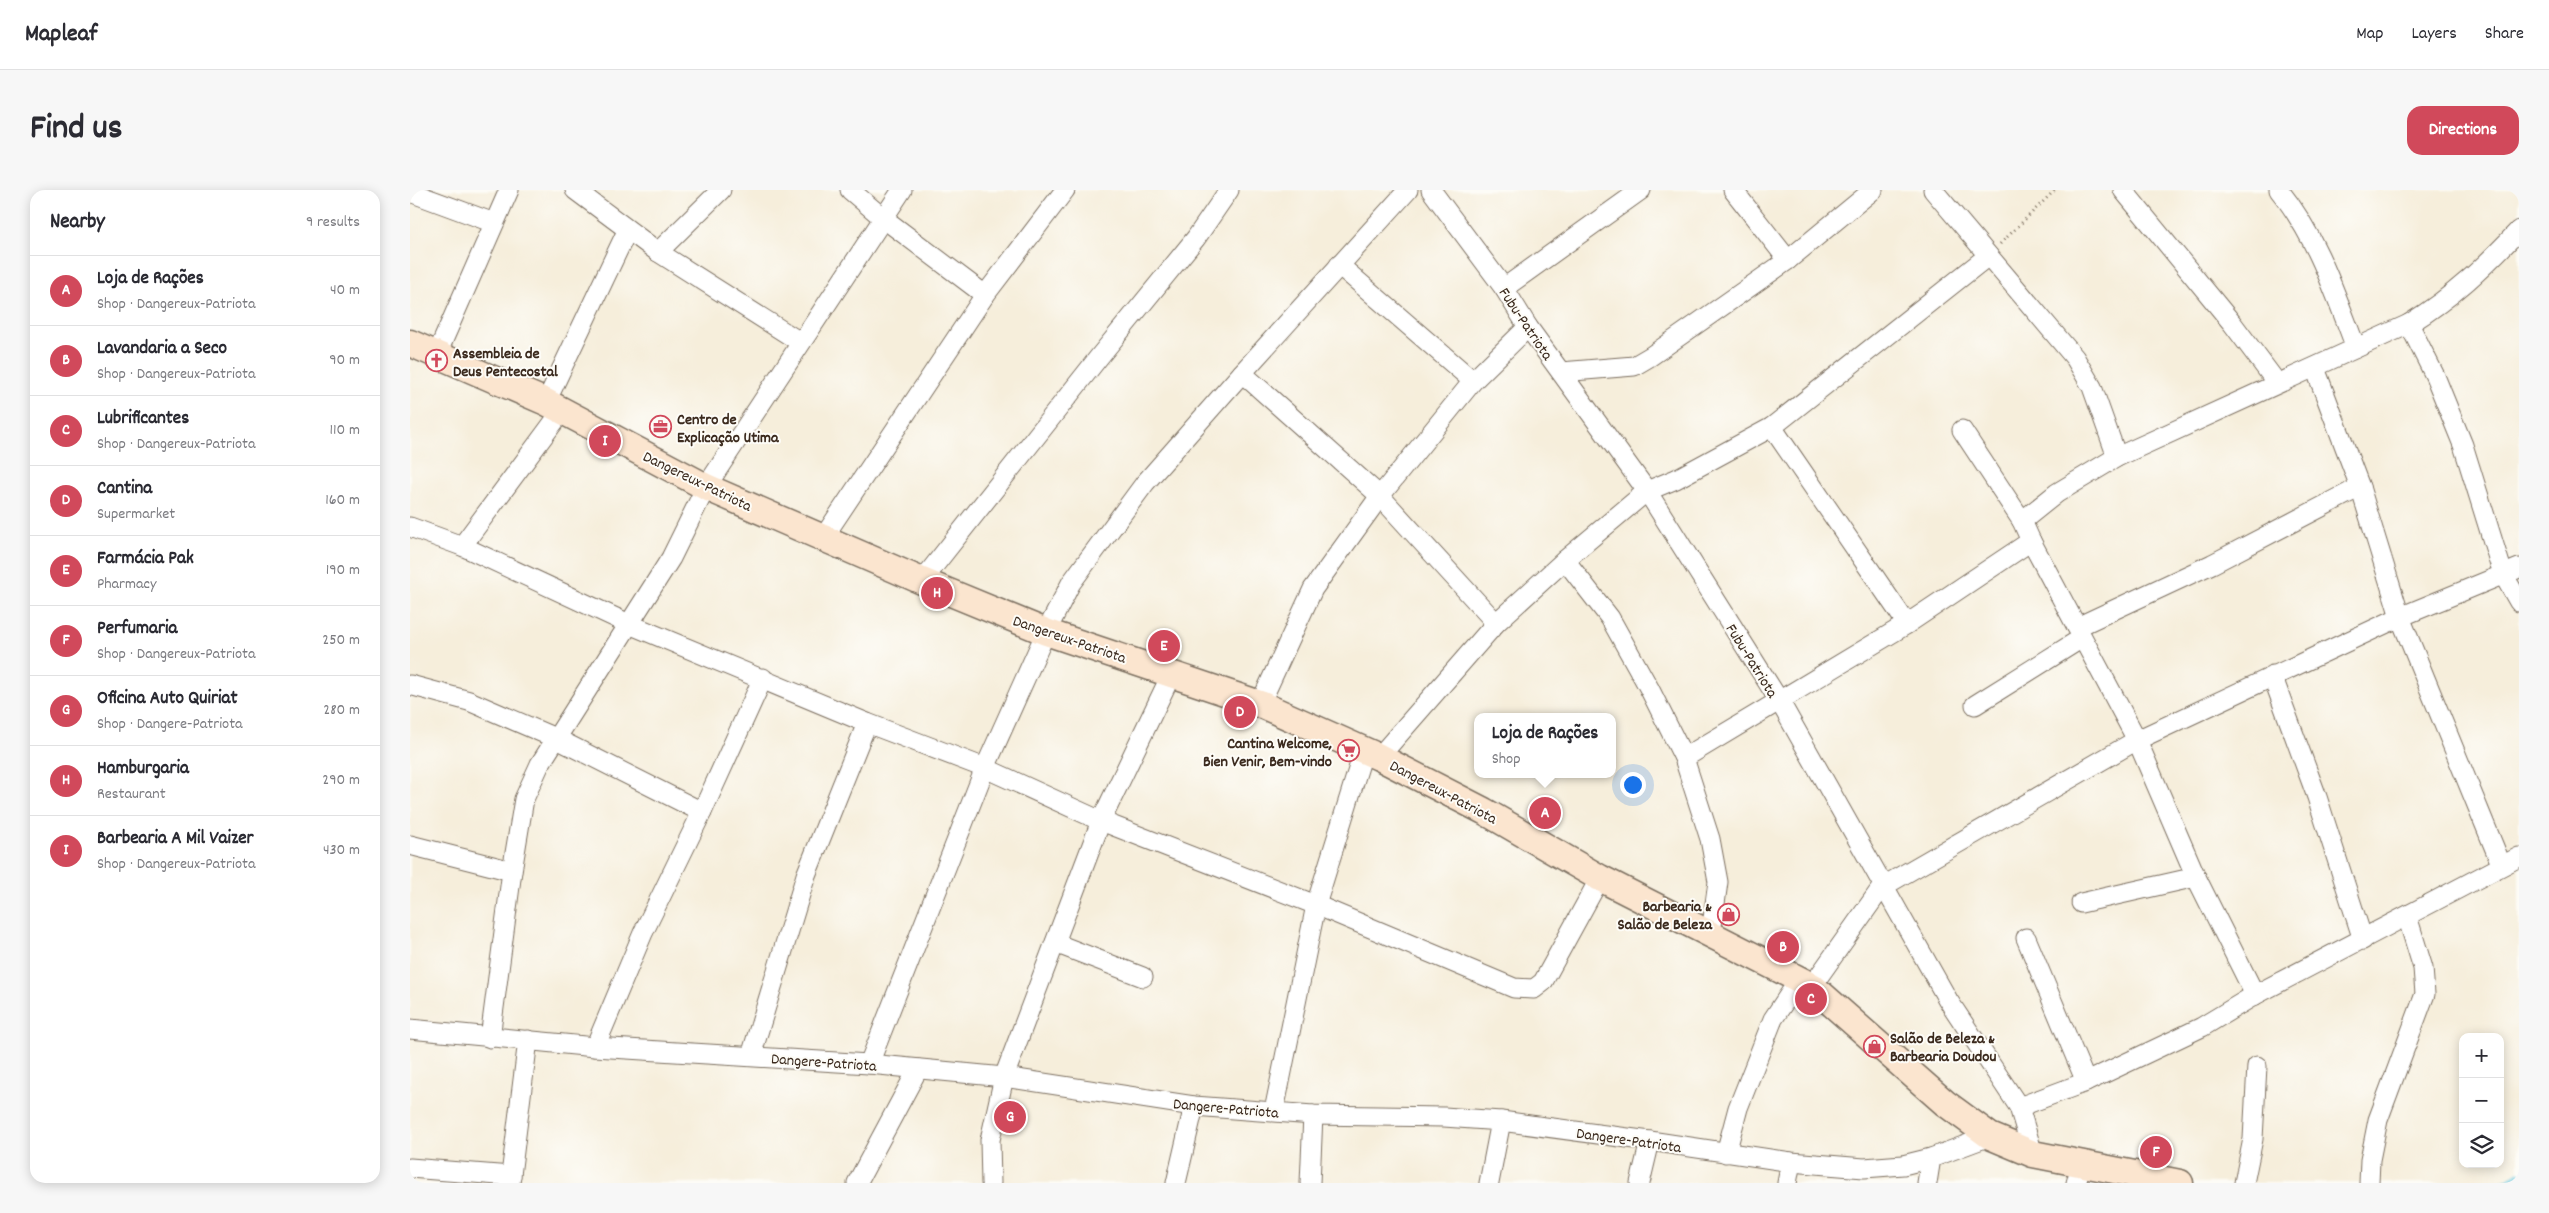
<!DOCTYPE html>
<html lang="en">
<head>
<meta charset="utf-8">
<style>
  :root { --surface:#fff; --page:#f7f7f7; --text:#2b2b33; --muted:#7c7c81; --line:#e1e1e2; --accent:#d1495b }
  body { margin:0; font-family:Dekko,sans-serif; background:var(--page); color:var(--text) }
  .controls { position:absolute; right:15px; bottom:15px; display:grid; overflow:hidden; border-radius:10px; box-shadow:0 2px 12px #0003 }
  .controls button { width:45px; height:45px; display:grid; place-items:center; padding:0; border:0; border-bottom:1px solid var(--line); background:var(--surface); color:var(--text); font:25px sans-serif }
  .you { position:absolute; left:1222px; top:594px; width:18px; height:18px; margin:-12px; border:4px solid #fff; border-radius:50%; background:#1a73e8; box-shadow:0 0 0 8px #1a73e833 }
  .badge { display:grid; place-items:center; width:32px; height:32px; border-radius:50%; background:var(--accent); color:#fff; font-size:16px; font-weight:700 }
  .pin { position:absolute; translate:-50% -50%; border:2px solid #fff; box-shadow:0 1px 5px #0006 }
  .popup { position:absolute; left:1064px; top:523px; width:142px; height:65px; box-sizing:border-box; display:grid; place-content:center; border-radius:10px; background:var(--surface); filter:drop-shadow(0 1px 4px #0005); font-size:16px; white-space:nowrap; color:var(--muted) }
  .popup b { font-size:19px; color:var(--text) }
  .popup::after { content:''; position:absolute; left:50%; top:100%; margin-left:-10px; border:10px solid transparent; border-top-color:var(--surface) }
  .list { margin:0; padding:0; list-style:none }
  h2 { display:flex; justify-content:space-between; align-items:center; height:65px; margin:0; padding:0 20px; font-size:21px }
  h2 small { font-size:16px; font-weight:400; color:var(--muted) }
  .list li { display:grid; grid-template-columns:32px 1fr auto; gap:15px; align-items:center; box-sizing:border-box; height:70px; padding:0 20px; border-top:1px solid var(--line) }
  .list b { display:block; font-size:19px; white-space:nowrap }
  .list p { margin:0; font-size:16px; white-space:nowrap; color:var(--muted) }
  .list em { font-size:16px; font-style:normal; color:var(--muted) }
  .icon { flex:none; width:28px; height:28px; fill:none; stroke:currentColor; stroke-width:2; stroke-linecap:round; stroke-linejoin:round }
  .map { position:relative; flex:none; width:2109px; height:993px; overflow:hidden; border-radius:15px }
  header { display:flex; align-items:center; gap:30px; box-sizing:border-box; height:70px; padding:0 25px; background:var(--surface); border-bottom:1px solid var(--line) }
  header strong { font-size:24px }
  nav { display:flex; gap:28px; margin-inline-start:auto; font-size:18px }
  .intro { display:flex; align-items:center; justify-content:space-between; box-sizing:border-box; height:120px; padding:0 30px }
  h1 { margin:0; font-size:35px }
  .button { padding:12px 22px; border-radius:15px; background:var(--accent); color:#fff; font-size:18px; font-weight:700 }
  main { display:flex; gap:30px; padding:0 30px }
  aside { flex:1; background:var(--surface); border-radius:15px; box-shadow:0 2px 12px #0003 }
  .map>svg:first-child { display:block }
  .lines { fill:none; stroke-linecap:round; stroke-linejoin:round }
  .stream { stroke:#5dc4db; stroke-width:5 }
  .street-casing { stroke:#7c6f60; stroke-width:21 }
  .secondary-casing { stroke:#7c6f60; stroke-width:29 }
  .path { stroke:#7c6f60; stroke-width:3; stroke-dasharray:1 4; stroke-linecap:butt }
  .street { stroke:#fff; stroke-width:19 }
  .secondary { stroke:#fbe5cf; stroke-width:26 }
  .labels { text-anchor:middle; stroke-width:4; stroke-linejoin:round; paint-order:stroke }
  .street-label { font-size:16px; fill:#3b2a1e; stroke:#fdfcf7 }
  .poi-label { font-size:16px; font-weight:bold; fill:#3b2a1e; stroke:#fdfcf7; text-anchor:start }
</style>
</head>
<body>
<header>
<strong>Mapleaf</strong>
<nav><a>Map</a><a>Layers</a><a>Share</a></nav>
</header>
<div class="intro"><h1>Find us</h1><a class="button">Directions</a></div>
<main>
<aside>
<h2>Nearby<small>9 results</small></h2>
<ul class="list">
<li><span class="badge">A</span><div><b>Loja de Rações</b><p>Shop · Dangereux-Patriota</p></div><em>40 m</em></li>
<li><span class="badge">B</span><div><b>Lavandaria a Seco</b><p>Shop · Dangereux-Patriota</p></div><em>90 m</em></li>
<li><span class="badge">C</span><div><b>Lubrificantes</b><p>Shop · Dangereux-Patriota</p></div><em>110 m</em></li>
<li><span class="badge">D</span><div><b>Cantina</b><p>Supermarket</p></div><em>160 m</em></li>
<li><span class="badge">E</span><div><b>Farmácia Pak</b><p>Pharmacy</p></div><em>190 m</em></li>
<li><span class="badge">F</span><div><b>Perfumaria</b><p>Shop · Dangereux-Patriota</p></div><em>250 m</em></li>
<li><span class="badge">G</span><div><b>Oficina Auto Quiriat</b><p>Shop · Dangere-Patriota</p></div><em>280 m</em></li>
<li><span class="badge">H</span><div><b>Hamburgaria</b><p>Restaurant</p></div><em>290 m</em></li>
<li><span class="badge">I</span><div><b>Barbearia A Mil Vaizer</b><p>Shop · Dangereux-Patriota</p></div><em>430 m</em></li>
</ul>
</aside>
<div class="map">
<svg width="2109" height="993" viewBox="0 0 2109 993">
  <rect width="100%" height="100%" fill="#fdfcf7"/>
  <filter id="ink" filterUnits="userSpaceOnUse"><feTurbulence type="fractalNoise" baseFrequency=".02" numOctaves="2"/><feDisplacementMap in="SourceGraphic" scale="10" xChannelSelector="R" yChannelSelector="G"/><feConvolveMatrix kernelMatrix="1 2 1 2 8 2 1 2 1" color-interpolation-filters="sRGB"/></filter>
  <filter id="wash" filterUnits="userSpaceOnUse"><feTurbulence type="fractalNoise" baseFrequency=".0096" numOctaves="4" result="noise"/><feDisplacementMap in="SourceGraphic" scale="20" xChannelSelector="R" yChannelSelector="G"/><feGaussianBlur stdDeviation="1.12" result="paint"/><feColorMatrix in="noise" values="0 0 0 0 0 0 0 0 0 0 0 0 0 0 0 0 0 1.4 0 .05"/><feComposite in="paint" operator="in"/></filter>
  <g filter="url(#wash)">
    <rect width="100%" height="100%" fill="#f6eedb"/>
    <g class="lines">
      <polyline class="stream" points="2093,993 2109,984"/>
    </g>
  </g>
  <g filter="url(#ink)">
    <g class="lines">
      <defs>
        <g id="street">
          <polyline points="165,0 248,62 390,152"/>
          <polyline points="440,0 473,28 575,105"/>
          <polyline points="1021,0 1094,98 1118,137 1237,301 1370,512 1538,810 1609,917 1623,964"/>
          <polyline points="1323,0 1378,70"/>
          <polyline points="1523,0 1665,168 1682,197 1707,267"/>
          <polyline points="1713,0 1822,133 1867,193"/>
          <path d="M 1869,0 C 1907,47 1925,103 1946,158"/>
          <polyline points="0,2 84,33"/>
          <polyline points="248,62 311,0"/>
          <polyline points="929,75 1063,191"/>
          <polyline points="1094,98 1231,0"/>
          <path d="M 1999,134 C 2045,105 2072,79 2109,40"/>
          <polyline points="27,164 99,0"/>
          <polyline points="1905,178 1950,297 1990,427 2091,674"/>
          <polyline points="1151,182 1224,176 1241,166 1378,70 1463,0"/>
          <polyline points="832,183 970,306 1086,433"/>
          <polyline points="136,212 217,41"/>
          <polyline points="1362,237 1497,434"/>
          <polyline points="1552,240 1612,331"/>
          <polyline points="0,337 52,356 219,434 457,533 575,578 691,631 906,715 1104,798 1124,799 1133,792 1190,688"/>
          <polyline points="413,348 575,105 655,0"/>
          <polyline points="1621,351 1727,550 1786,687 1845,805"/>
          <polyline points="52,356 152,221"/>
          <polyline points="1155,370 1200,428 1239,498 1274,568 1300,649 1308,692 1301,743"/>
          <polyline points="512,391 689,167 786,48 819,0"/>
          <polyline points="1667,437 1802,374 1950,297"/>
          <polyline points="1862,485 1907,607 1953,750"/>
          <polyline points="0,495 59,511 145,548 292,622"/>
          <polyline points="850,514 903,399 970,306 1063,191 1118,137"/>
          <polyline points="1565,515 1672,448"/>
          <polyline points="969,567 1086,433 1155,370 1237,301 1266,289 1362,237 1578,66"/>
          <polyline points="1274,568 1497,434 1621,351 1612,331 1647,303 1707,267 1999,134 2025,186 2053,255 2093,384 2109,412"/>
          <polyline points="0,655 102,681"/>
          <polyline points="1671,713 1786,687"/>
          <polyline points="1616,748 1676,892"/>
          <polyline points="645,753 733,787"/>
          <polyline points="0,839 185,857 459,874 594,887 784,916 903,925 1034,927 1091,931 1240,951 1381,972 1454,978 1493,975 1521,968 1580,946"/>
          <polyline points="80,848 102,681 114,609 130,574 261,368 296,297 492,0"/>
          <polyline points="185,857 233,743 292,622 353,488"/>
          <polyline points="341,866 396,685 457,533"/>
          <polyline points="459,874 575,578 636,442 661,393 735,293 832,183 998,0"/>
          <polyline points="1609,917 1676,892 1792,837 1845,805 2109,667"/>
          <polyline points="864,921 906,715 954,560"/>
          <polyline points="1316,963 1328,918 1363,829 1381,802 1402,796 1472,697 1727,550 1990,427 2109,378"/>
          <polyline points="0,978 101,986"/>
          <polyline points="100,993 118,850"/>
          <polyline points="447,993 508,879"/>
          <polyline points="581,993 580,950 594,887 691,631 762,483"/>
          <polyline points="766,993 784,916"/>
          <polyline points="900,993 903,925"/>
          <polyline points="1079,993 1091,931"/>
          <polyline points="1230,993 1240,951"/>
          <polyline points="1377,993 1381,972"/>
          <polyline points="1517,993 1521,968"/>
          <polyline points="1666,993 1671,975"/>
          <polyline points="1834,993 1843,949 1847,876"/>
          <polyline points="1959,993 1960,970 1968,930 2015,804 2013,778 1997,726"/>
        </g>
        <polyline id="secondary" points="0,153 136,212 296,297 512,391 636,442 850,514 969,567 1074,621 1190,688 1402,796 1535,913 1580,946 1623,964 1770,993"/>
      </defs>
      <use href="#street" class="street-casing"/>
      <use href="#secondary" class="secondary-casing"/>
      <polyline class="path" points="1590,54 1645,0"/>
      <use href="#street" class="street"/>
      <use href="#secondary" class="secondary"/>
    </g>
  </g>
  <defs>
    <symbol id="church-ring" viewBox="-11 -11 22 22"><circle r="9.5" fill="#fdfcf7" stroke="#d1495b" stroke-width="1.5"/><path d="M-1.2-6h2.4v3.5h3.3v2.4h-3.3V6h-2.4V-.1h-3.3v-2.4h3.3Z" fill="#d1495b"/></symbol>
    <symbol id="office-ring" viewBox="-11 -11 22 22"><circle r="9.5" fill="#fdfcf7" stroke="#d1495b" stroke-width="1.5"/><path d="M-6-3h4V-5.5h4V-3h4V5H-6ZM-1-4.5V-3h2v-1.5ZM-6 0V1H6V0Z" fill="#d1495b"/></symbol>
    <symbol id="supermarket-ring" viewBox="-11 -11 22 22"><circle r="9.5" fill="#fdfcf7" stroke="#d1495b" stroke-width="1.5"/><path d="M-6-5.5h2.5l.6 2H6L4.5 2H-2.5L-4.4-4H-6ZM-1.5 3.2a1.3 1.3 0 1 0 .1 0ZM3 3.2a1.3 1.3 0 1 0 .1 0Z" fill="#d1495b"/></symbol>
    <symbol id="shop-ring" viewBox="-11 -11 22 22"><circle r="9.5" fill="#fdfcf7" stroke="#d1495b" stroke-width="1.5"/><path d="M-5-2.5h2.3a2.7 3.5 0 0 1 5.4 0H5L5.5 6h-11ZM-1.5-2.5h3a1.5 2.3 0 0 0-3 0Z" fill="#d1495b"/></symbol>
  </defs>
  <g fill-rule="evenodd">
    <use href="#church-ring" x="14" y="158" width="25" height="25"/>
    <use href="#office-ring" x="238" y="224" width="25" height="25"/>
    <use href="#supermarket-ring" x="926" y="548" width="25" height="25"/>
    <use href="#shop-ring" x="1306" y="712" width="25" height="25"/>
    <use href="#shop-ring" x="1452" y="844" width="25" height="25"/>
  </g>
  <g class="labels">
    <g class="street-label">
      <text transform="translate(1117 133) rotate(56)" y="6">Fubu-Patriota</text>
      <text transform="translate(288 290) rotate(26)" y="6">Dangereux-Patriota</text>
      <text transform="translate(660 448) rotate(19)" y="6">Dangereux-Patriota</text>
      <text transform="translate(1343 470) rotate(58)" y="6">Fubu-Patriota</text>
      <text transform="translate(1034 601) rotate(28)" y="6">Dangereux-Patriota</text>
      <text transform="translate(414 871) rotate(4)" y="6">Dangere-Patriota</text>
      <text transform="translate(816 917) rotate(5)" y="6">Dangere-Patriota</text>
      <text transform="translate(1219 949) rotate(8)" y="6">Dangere-Patriota</text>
    </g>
    <g class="poi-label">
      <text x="43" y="168">Assembleia de<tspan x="43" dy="18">Deus Pentecostal</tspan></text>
      <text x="267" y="234">Centro de<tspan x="267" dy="18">Explicação Utima</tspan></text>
      <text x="922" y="558" text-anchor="end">Cantina Welcome,<tspan x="922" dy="18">Bien Venir, Bem-vindo</tspan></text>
      <text x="1302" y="721" text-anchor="end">Barbearia &amp;<tspan x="1302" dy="18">Salão de Beleza</tspan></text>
      <text x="1480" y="853">Salão de Beleza &amp;<tspan x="1480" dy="18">Barbearia Doudou</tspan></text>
    </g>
  </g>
</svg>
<div class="controls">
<button>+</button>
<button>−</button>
<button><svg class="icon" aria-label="layers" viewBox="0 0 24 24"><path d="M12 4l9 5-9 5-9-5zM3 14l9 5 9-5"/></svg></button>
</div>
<div class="you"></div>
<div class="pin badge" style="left:1135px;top:623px">A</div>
<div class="popup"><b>Loja de Rações</b>Shop</div>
<div class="pin badge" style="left:1373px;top:757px">B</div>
<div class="pin badge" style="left:1401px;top:809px">C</div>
<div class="pin badge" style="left:830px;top:522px">D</div>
<div class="pin badge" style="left:754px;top:456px">E</div>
<div class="pin badge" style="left:1746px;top:962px">F</div>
<div class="pin badge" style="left:600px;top:927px">G</div>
<div class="pin badge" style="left:527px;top:403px">H</div>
<div class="pin badge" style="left:195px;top:251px">I</div>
</div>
</main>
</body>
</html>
